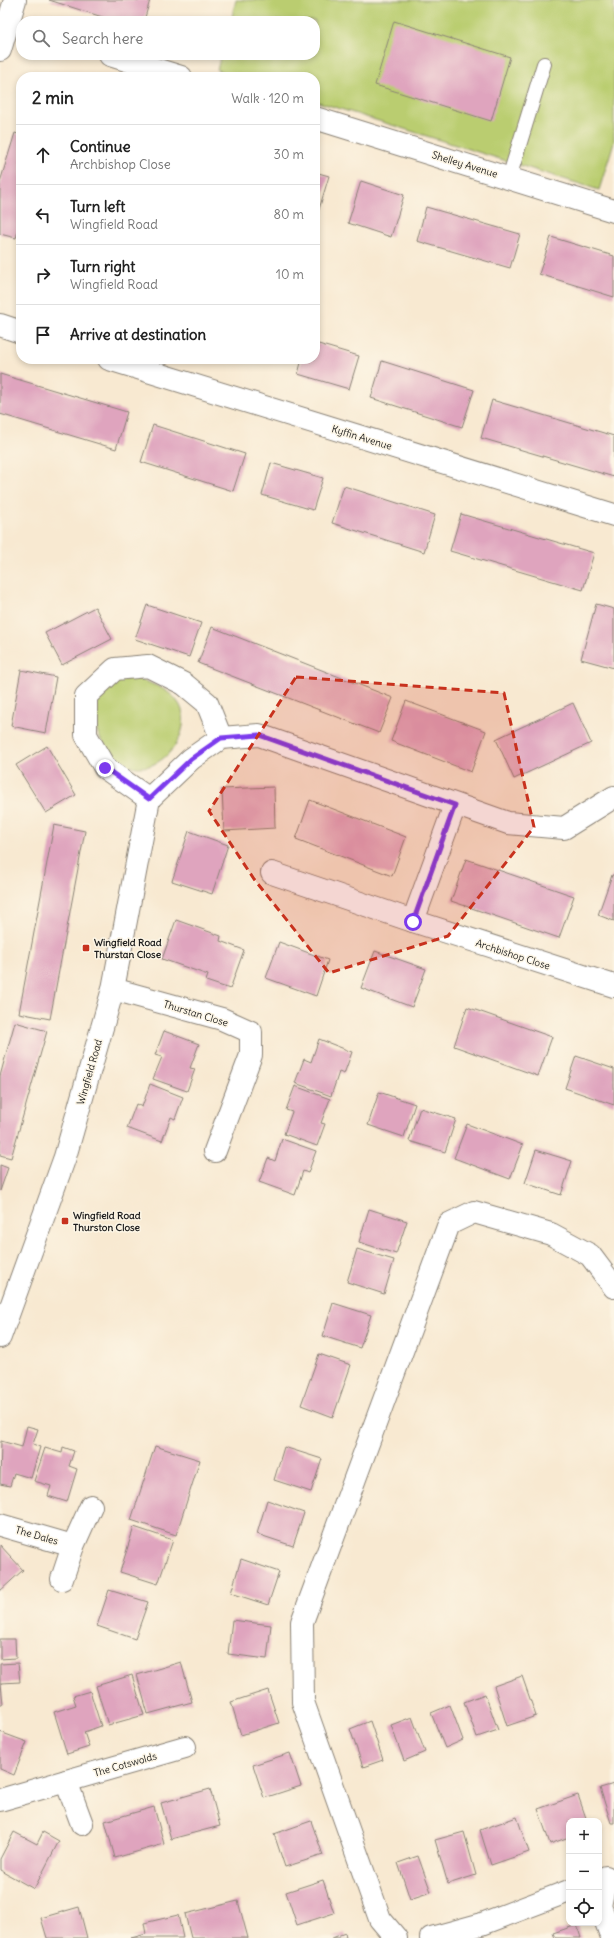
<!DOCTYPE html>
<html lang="en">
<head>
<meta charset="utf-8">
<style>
  :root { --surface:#fff; --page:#f6f6f6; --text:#222; --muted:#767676; --line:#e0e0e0 }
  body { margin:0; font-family:Delius,sans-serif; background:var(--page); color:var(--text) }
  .controls { position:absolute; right:12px; bottom:12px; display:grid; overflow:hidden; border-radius:8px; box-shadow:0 2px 6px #0003 }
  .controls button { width:36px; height:36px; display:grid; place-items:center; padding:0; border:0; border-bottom:1px solid var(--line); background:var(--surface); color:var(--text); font:20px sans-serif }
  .stop { position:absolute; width:12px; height:12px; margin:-9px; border:3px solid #7c3aed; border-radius:50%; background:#fff }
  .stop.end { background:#7c3aed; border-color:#fff; box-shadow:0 1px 4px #0008 }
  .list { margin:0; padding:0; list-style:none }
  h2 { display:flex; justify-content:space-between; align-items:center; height:52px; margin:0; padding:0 16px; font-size:17px }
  h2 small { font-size:13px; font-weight:400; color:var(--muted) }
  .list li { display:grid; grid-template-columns:26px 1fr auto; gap:12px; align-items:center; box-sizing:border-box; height:60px; padding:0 16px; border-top:1px solid var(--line) }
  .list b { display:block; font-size:15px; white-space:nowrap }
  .list p { margin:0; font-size:13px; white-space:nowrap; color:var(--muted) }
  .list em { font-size:13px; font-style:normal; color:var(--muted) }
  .icon { flex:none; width:22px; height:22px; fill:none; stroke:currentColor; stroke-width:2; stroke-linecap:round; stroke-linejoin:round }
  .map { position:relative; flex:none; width:614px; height:1938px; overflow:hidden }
  .search { position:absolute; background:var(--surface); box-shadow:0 2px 6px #0003; left:16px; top:16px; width:304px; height:44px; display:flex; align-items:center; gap:10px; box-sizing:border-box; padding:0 14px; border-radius:16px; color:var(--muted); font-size:15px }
  .panel { position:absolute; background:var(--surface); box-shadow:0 2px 6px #0003; left:16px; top:72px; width:304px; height:292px; border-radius:16px }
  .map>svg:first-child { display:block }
  .green { fill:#bacd70; stroke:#6b7446 }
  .building { fill:#dfa4be }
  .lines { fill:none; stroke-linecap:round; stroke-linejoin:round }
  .service-casing { stroke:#8a8276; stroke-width:16 }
  .minor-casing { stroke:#8a8276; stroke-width:24 }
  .service { stroke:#fff; stroke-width:14 }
  .minor { stroke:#fff; stroke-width:22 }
  .route { stroke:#7c3aed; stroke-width:5 }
  .marked { fill:#c8321e; fill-opacity:0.2; stroke:#c8321e; stroke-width:3; stroke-dasharray:8 5; stroke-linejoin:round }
  .poi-dot { fill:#c8321e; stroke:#fcf5e5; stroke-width:1.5 }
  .labels { text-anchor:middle; stroke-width:3; stroke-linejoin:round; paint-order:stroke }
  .street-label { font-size:10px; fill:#1c1c1c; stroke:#fcf5e5 }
  .poi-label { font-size:10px; font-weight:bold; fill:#1c1c1c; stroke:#fcf5e5; text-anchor:start }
</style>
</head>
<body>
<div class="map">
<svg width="614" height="1938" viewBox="0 0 614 1938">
  <rect width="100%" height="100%" fill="#fcf5e5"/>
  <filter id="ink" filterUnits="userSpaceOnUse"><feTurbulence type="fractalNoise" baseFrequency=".025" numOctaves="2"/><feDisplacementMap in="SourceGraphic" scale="8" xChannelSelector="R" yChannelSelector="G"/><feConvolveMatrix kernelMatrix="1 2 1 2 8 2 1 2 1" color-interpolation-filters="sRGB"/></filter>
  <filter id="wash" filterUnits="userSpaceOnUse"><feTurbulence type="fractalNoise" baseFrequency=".012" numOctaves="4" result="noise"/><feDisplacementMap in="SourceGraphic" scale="16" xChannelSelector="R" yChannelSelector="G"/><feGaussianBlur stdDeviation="0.9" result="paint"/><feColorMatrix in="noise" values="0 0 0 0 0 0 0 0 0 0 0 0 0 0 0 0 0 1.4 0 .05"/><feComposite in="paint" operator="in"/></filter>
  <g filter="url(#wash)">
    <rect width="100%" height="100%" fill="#f8e9d1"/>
    <g class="green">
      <polygon points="236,0 614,0 614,142 599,190 315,101 315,77 238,77 217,70 221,55 315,55 315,21 231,21"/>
      <path d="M 133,676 C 148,684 166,686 177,701 C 196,724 170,765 143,767 C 110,770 91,731 93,703 C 93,697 100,689 103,684 Z"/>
    </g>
    <g id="blocks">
      <g class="building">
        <polygon points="49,0 150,0 144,21 115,21"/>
        <polygon points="394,21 510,57 491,121 375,85"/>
        <polygon points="15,133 21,135 21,222 16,238 0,234 0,182"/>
        <polygon points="315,172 329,176 317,216 315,215"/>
        <polygon points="361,181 404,195 391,237 348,223"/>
        <polygon points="426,207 520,234 510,268 417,241"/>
        <polygon points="551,237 614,256 614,297 539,274"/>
        <polygon points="315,343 359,356 349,389 298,374 302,359 315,359"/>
        <polygon points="382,361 474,390 462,427 371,398"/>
        <polygon points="0,374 127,412 116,449 0,414"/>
        <polygon points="492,400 614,436 614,477 481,438"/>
        <polygon points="153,425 245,454 233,491 141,462"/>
        <polygon points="271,463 323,478 313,510 262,495"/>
        <polygon points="344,486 435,515 424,552 332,523"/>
        <polygon points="461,514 594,553 583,590 450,551"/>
        <polygon points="596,604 614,609 614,668 581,659"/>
        <polygon points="147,605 201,623 189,657 135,639"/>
        <polygon points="95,607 112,639 62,665 45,633"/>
        <polygon points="212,627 393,698 379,733 198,663"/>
        <polygon points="21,670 56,677 46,733 11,726"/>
        <polygon points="406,701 486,731 471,772 391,741"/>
        <polygon points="573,703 591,743 514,779 496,739"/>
        <polygon points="47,746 76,795 46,813 16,765"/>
        <polygon points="274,787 275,828 224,831 222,789"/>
        <polygon points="310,800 406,837 392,876 296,839"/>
        <polygon points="54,825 85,831 50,1019 19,1013"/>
        <polygon points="189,831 228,845 212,894 172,881"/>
        <polygon points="466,859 574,896 559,938 451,901"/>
        <polygon points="612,875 614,875 614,921 598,915"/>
        <polygon points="176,920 221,936 220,941 244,950 230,989 206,981 208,975 162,959"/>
        <polygon points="279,942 328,960 316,996 266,978"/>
        <polygon points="375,951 426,969 412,1007 361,988"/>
        <polygon points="467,1007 552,1037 538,1076 454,1046"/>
        <polygon points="15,1022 47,1031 11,1158 0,1155 0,1076"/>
        <polygon points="164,1031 199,1044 190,1068 195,1069 187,1091 153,1079 162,1057 155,1055"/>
        <polygon points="319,1039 352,1052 344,1074 339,1072 331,1096 295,1083 304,1059 311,1062"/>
        <polygon points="576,1056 614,1069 614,1105 565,1088"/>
        <polygon points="150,1084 183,1097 175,1119 171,1117 162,1141 127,1128 136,1104 142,1107"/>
        <polygon points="295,1086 330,1099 321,1123 325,1124 317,1146 284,1134 292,1112 286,1110"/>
        <polygon points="379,1092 415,1104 404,1137 368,1125"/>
        <polygon points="420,1108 456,1119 445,1152 409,1141"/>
        <polygon points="467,1124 523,1145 510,1179 454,1158"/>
        <polygon points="282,1139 316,1151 308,1173 303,1171 295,1195 259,1182 268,1158 275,1161"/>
        <polygon points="536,1150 572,1161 561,1195 525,1183"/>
        <polygon points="0,1165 8,1168 0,1191"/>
        <polygon points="369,1209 407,1221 396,1254 359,1242"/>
        <polygon points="357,1249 394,1260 384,1294 347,1282"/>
        <polygon points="333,1303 371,1315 360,1348 323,1336"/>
        <polygon points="319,1354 351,1365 333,1417 301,1405"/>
        <polygon points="27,1426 38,1429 33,1444 40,1447 31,1478 14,1473 10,1486 0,1484 1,1441 22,1447"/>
        <polygon points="155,1446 200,1460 176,1535 131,1520"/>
        <polygon points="63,1447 74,1451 69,1466 77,1469 67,1502 48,1496 51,1486 34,1481 45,1448 62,1453"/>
        <polygon points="284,1447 322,1459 311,1492 274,1480"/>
        <polygon points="267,1500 304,1513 293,1546 257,1534"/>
        <polygon points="134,1527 173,1540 158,1584 120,1572"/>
        <polygon points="0,1545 23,1570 0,1591"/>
        <polygon points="241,1559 279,1572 268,1605 231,1593"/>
        <polygon points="109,1590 148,1602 135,1639 97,1626"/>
        <polygon points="232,1620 271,1625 267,1659 228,1654"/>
        <polygon points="0,1639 15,1639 16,1658 0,1659"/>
        <polygon points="181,1662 192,1702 148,1714 137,1675"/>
        <polygon points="18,1663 20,1682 1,1683 3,1704 0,1704 0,1664"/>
        <polygon points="132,1675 144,1715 108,1725 96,1686"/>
        <polygon points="522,1676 536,1716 507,1726 494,1686"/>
        <polygon points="268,1690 279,1723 241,1735 231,1702"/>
        <polygon points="90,1691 101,1726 84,1732 89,1747 67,1754 54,1712 76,1705 73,1696"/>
        <polygon points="485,1694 498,1730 477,1737 464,1702"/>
        <polygon points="450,1705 463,1740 445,1748 431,1713"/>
        <polygon points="412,1717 425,1752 404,1761 391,1725"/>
        <polygon points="370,1721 383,1760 363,1767 350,1729"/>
        <polygon points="0,1732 27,1742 14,1775 0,1769"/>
        <polygon points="290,1753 301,1786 264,1798 253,1765"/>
        <polygon points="614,1784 614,1823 611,1823 600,1788"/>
        <polygon points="210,1789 220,1826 171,1839 161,1803"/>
        <polygon points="578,1795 587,1821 569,1821 569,1837 550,1844 538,1809"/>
        <polygon points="154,1807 164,1844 115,1858 105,1821"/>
        <polygon points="517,1817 529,1852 491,1865 480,1830"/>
        <polygon points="311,1821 323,1855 285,1867 274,1834"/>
        <polygon points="14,1832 37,1844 43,1832 59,1841 34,1889 0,1870 0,1859"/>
        <polygon points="464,1832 476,1875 448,1884 435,1840"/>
        <polygon points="418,1856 431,1892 410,1899 398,1863"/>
        <polygon points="323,1880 334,1913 297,1925 286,1892"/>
        <polygon points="238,1901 248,1938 191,1938 185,1914"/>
        <polygon points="79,1907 87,1938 47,1938 41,1918"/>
        <polygon points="178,1915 183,1938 131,1938 146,1934 144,1923"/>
        <polygon points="577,1925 581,1938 555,1938 553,1933"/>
        <polygon points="345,1933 346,1938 332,1938"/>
      </g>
    </g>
  </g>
  <g filter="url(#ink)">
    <use href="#blocks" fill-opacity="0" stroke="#8a8276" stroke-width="1"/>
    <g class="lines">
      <defs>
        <polyline id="service" points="509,178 544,64"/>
        <g id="minor">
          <polyline points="0,50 15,0"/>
          <polyline points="110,55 181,77"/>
          <polyline points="315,118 614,211"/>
          <polyline points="0,325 21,332"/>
          <polyline points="109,359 614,515"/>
          <polyline points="149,799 105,768 86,735 86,696 115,669 148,666 184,684 207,703 221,738"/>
          <polyline points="272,873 413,921 614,986"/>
          <polyline points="413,921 455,805"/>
          <polyline points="113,989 222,1019 251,1032 251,1055 215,1151"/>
          <polyline points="0,1337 65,1157 113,989 149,799 191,759 221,738 259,735 508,823 564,828 614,797"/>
          <polyline points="0,1525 73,1546"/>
          <polyline points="62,1579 73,1546 91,1506"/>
          <polyline points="66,1781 82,1824"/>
          <polyline points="0,1800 185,1747"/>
          <polyline points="606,1877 600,1906 612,1938"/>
          <polyline points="396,1938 380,1919 303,1702 302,1622 449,1224 474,1212 551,1234 590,1255 614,1287"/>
          <polyline points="431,1938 482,1924 569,1891"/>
        </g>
      </defs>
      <use href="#service" class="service-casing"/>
      <use href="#minor" class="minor-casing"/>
      <use href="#service" class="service"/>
      <use href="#minor" class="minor"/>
    </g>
  </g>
  <g class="lines" filter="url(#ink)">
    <polyline class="route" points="105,768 149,799 191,759 221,738 259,735 455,805 413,922"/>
  </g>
  <path class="marked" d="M 296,677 L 504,693 L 534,827 L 448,936 L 329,973 L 254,879 L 209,811 Z"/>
  <g class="poi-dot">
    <rect x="82" y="944" width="8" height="8" rx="2"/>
    <rect x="61" y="1217" width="8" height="8" rx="2"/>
  </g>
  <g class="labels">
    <g class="street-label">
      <text transform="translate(465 164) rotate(17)" y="4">Shelley Avenue</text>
      <text transform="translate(362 437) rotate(17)" y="4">Kyffin Avenue</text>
      <text transform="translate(513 954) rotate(18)" y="4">Archbishop Close</text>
      <text transform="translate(196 1013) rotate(17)" y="4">Thurstan Close</text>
      <text transform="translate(89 1072) rotate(-74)" y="4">Wingfield Road</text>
      <text transform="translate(37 1535) rotate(16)" y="4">The Dales</text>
      <text transform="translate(125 1764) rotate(-16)" y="4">The Cotswolds</text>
    </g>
    <g class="poi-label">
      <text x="94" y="946">Wingfield Road<tspan x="94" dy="12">Thurstan Close</tspan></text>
      <text x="73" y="1219">Wingfield Road<tspan x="73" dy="12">Thurston Close</tspan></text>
    </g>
  </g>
</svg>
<div class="controls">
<button>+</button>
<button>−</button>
<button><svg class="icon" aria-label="locate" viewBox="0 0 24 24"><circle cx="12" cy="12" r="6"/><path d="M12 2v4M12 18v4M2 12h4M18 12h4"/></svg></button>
</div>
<div class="stop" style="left:413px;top:922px"></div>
<div class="stop end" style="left:105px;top:768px"></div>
<div class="search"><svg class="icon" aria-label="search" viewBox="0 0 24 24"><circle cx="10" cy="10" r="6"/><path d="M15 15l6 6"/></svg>Search here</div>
<section class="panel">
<h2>2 min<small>Walk · 120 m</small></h2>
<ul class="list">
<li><svg class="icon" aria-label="ahead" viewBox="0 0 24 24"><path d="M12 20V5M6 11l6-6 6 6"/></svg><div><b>Continue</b><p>Archbishop Close</p></div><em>30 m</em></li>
<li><svg class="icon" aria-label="left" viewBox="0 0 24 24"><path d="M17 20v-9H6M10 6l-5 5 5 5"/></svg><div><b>Turn left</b><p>Wingfield Road</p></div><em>80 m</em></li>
<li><svg class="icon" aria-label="right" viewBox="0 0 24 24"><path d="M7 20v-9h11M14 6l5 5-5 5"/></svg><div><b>Turn right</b><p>Wingfield Road</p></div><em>10 m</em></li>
<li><svg class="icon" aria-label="arrive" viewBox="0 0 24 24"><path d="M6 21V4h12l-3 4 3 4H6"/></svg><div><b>Arrive at destination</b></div></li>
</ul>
</section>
</div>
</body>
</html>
